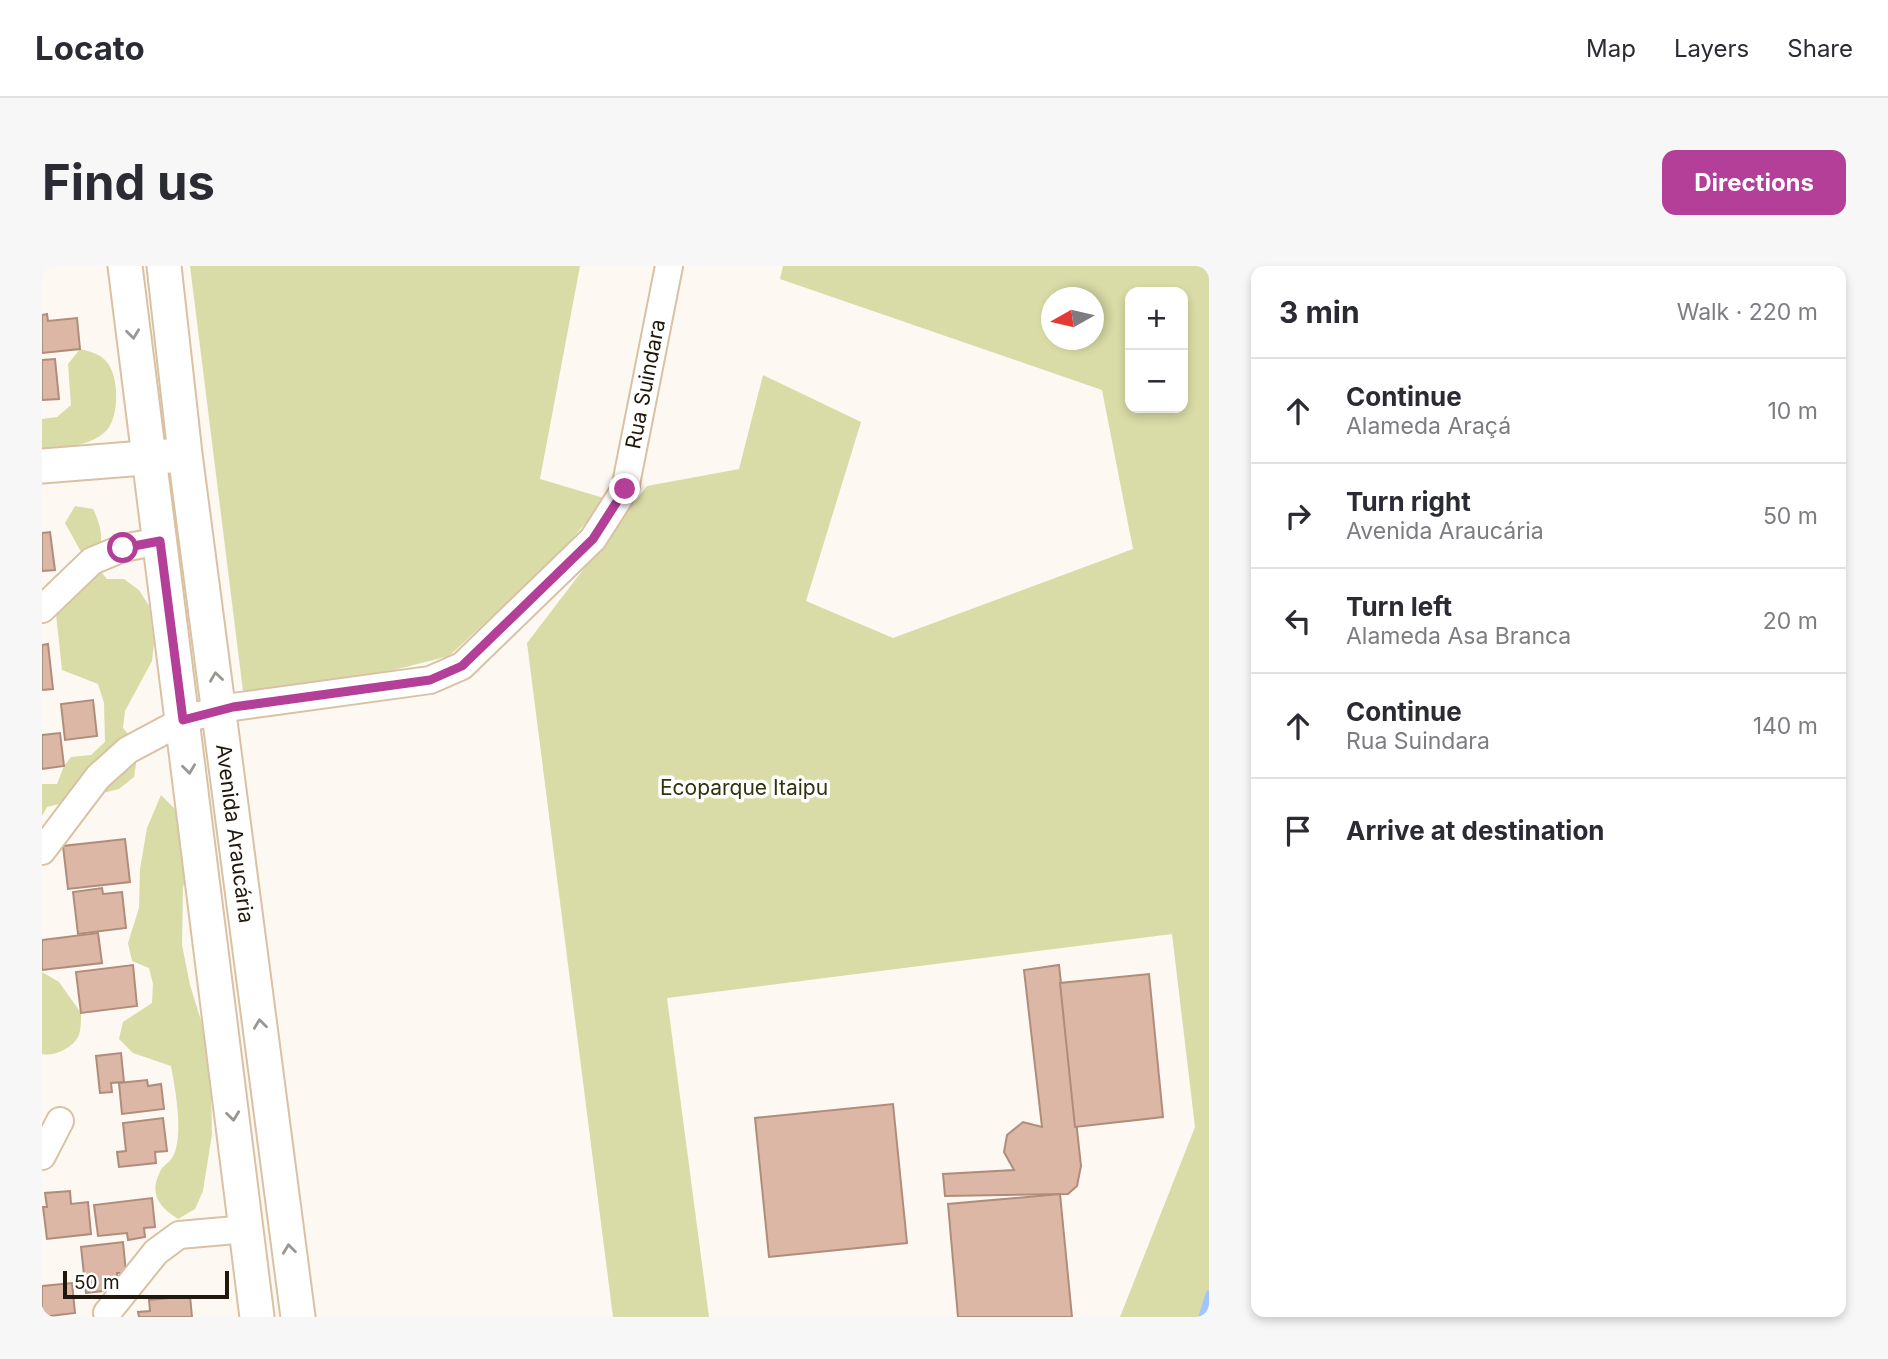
<!DOCTYPE html>
<html lang="en">
<head>
<meta charset="utf-8">
<style>
  :root { --surface:#fff; --page:#f7f7f7; --text:#2b2b33; --muted:#7c7c81; --line:#e1e1e2; --accent:#b33f98 }
  body { margin:0; font-family:Inter,sans-serif; background:var(--page); color:var(--text) }
  .controls { position:absolute; right:21px; top:21px; display:grid; overflow:hidden; border-radius:14px; box-shadow:0 4px 10px #0003 }
  .controls button { width:63px; height:63px; display:grid; place-items:center; padding:0; border:0; border-bottom:2px solid var(--line); background:var(--surface); color:var(--text); font:35px sans-serif }
  .compass { position:absolute; left:999px; top:21px; width:63px; height:63px; border-radius:50%; background:var(--surface); box-shadow:0 4px 10px #0003; rotate:262deg }
  .scale { position:absolute; left:21px; bottom:18px; width:166px; box-sizing:border-box; padding-left:7px; border:4px solid #20180c; border-top:0; font-size:19px; line-height:24px; white-space:nowrap; color:#20180c; -webkit-text-stroke:5px #fff; paint-order:stroke }
  .stop { position:absolute; width:21px; height:21px; margin:-16px; border:5px solid #b33f98; border-radius:50%; background:#fff }
  .stop.end { background:#b33f98; border-color:#fff; box-shadow:0 2px 7px #0008 }
  .list { margin:0; padding:0; list-style:none }
  h2 { display:flex; justify-content:space-between; align-items:center; height:91px; margin:0; padding:0 28px; font-size:30px }
  h2 small { font-size:23px; font-weight:400; color:var(--muted) }
  .list li { display:grid; grid-template-columns:46px 1fr auto; gap:21px; align-items:center; box-sizing:border-box; height:105px; padding:0 28px; border-top:2px solid var(--line) }
  .list b { display:block; font-size:26px; white-space:nowrap }
  .list p { margin:0; font-size:23px; white-space:nowrap; color:var(--muted) }
  .list em { font-size:23px; font-style:normal; color:var(--muted) }
  .icon { flex:none; width:38px; height:38px; fill:none; stroke:currentColor; stroke-width:2; stroke-linecap:round; stroke-linejoin:round }
  .map { position:relative; flex:none; width:1167px; height:1051px; overflow:hidden; border-radius:14px }
  header { display:flex; align-items:center; gap:42px; box-sizing:border-box; height:98px; padding:0 35px; background:var(--surface); border-bottom:2px solid var(--line) }
  header strong { font-size:33px }
  nav { display:flex; gap:38px; margin-inline-start:auto; font-size:24px }
  .intro { display:flex; align-items:center; justify-content:space-between; box-sizing:border-box; height:168px; padding:0 42px }
  h1 { margin:0; font-size:49px }
  .button { padding:18px 32px; border-radius:14px; background:var(--accent); color:#fff; font-size:24px; font-weight:700 }
  main { display:flex; gap:42px; padding:0 42px }
  aside { flex:1; background:var(--surface); border-radius:14px; box-shadow:0 4px 10px #0003 }
  .map>svg:first-child { display:block }
  .green { fill:#d9dca6; fill-rule:evenodd }
  .lines { fill:none; stroke-linecap:round; stroke-linejoin:round }
  .stream { stroke:#a1c6fd; stroke-width:7 }
  .building { fill:#dcb7a5; stroke:#af8c7b; stroke-width:2 }
  .minor-casing { stroke:#d9c1a3; stroke-width:30 }
  .tertiary-casing { stroke:#d9c1a3; stroke-width:37 }
  .minor { stroke:#fff; stroke-width:26 }
  .tertiary { stroke:#fff; stroke-width:33 }
  .oneway { stroke:#9b9792 }
  .route { stroke:#b33f98; stroke-width:9 }
  .labels { text-anchor:middle; stroke-width:7; stroke-linejoin:round; paint-order:stroke }
  .street-label { font-size:21px; fill:#20180c; stroke:#fff }
  .park-label { font-size:21px; fill:#31330d; stroke:#fff }
</style>
</head>
<body>
<header>
<strong>Locato</strong>
<nav><a>Map</a><a>Layers</a><a>Share</a></nav>
</header>
<div class="intro"><h1>Find us</h1><a class="button">Directions</a></div>
<main>
<div class="map">
<svg width="1167" height="1051" viewBox="0 0 1167 1051">
  <rect width="100%" height="100%" fill="#fdf8f2"/>
  <g class="green">
    <polygon points="148,0 538,0 498,213 565,233 512,293 407,390 336,408 201,425"/>
    <path d="M 741,0 L 1167,0 L 1167,1051 L 1078,1051 L 1153,861 L 1130,668 L 625,732 L 667,1051 L 571,1051 L 485,377 L 605,220 L 697,203 L 721,109 L 819,156 L 764,335 L 851,372 L 1091,283 L 1060,124 L 738,13 ZM 1088,26 L 1141,26 L 1141,142 L 1088,142 ZM 1010,32 L 1052,32 L 1052,74 L 1010,74 Z"/>
    <path d="M 38,83 C 46,85 58,88 63,94 C 78,108 78,153 63,166 C 46,181 21,181 0,183 L 0,153 L 15,151 L 29,139 L 26,98 Z"/>
    <path d="M 33,240 L 51,243 C 62,266 61,275 53,298 L 65,313 L 82,313 L 97,324 L 107,340 L 112,377 L 110,395 L 83,445 L 81,462 C 97,481 96,487 92,511 L 77,523 L 5,541 L 0,550 L 0,518 L 15,518 L 22,500 L 29,491 L 49,489 L 63,476 L 62,437 L 56,418 L 20,404 L 14,348 L 43,293 L 23,257 Z"/>
    <path d="M 119,529 L 132,542 L 141,559 L 146,600 L 141,622 L 140,679 L 148,719 L 161,761 L 169,820 L 170,868 L 161,925 L 153,943 L 136,953 C 119,942 107,930 117,908 C 122,895 132,899 135,877 C 139,856 133,821 129,800 L 91,787 L 77,773 L 81,756 L 110,737 L 111,718 L 107,702 L 90,695 L 86,677 L 97,642 L 98,603 L 105,562 Z"/>
    <path d="M 0,706 L 17,716 L 39,747 C 39,754 39,765 36,771 C 30,782 12,791 0,788 Z"/>
  </g>
  <g class="lines">
    <polyline class="stream" points="1160,1051 1167,1028"/>
  </g>
  <g class="building">
    <polygon points="5,48 6,55 35,52 38,83 0,87 0,49"/>
    <polygon points="13,93 17,133 0,134 0,94"/>
    <polygon points="8,266 13,304 0,305 0,267"/>
    <polygon points="6,378 11,423 0,424 0,379"/>
    <polygon points="51,434 55,470 23,474 19,438"/>
    <polygon points="18,467 22,500 0,503 0,469"/>
    <polygon points="83,573 88,616 26,623 21,580"/>
    <polygon points="60,622 61,628 80,626 84,662 36,668 31,626"/>
    <polygon points="56,667 60,697 0,704 0,674"/>
    <polygon points="91,699 95,740 39,747 34,706"/>
    <polygon points="1017,699 1039,900 1035,920 1026,928 903,930 901,908 972,904 962,886 965,869 981,856 1000,861 982,704"/>
    <polygon points="1107,708 1121,851 1033,861 1018,717"/>
    <polygon points="79,787 82,816 69,817 70,826 58,827 54,790"/>
    <polygon points="105,814 106,820 119,818 122,843 80,848 77,817"/>
    <polygon points="851,838 865,977 727,991 713,852"/>
    <polygon points="121,852 125,885 113,886 114,897 77,901 75,886 84,885 81,857"/>
    <polygon points="28,925 29,938 46,936 49,968 5,973 1,941 5,941 3,927"/>
    <polygon points="1018,928 1030,1051 916,1051 906,938"/>
    <polygon points="110,932 113,961 102,962 103,971 86,974 85,967 56,970 52,939"/>
    <polygon points="81,976 84,1007 75,1007 76,1018 61,1020 61,1025 44,1027 39,981"/>
    <polygon points="30,1017 33,1047 0,1051 0,1020"/>
    <polygon points="148,1030 150,1051 97,1051 96,1046 108,1045 107,1034"/>
  </g>
  <g class="lines">
    <defs>
      <g id="minor">
        <polyline points="0,343 50,295 81,282 118,275"/>
        <path id="s1" d="M 0,585 L 56,511 L 86,484 L 146,452 L 191,441 L 388,414 L 420,400 L 551,273 L 583,223 L 627,0"/>
        <polyline points="0,890 18,855"/>
        <polyline points="65,1047 114,986 137,969 205,963"/>
      </g>
      <g id="tertiary">
        <polyline points="83,0 215,1051"/>
        <path id="s2" d="M 122,0 L 143,188 L 256,1051"/>
        <polyline points="0,200 127,190"/>
      </g>
    </defs>
    <use href="#minor" class="minor-casing"/>
    <use href="#tertiary" class="tertiary-casing"/>
    <use href="#minor" class="minor"/>
    <use href="#tertiary" class="tertiary"/>
  </g>
  <defs><path id="oneway-chevron" d="M-2-3.5L2.5 0L-2 3.5" fill="none" stroke-width="1.6" stroke-linecap="round" stroke-linejoin="round" transform="scale(1.75)"/></defs>
  <g class="oneway">
    <use href="#oneway-chevron" transform="translate(91 68) rotate(83)"/>
    <use href="#oneway-chevron" transform="translate(174 411) rotate(-98)"/>
    <use href="#oneway-chevron" transform="translate(147 503) rotate(83)"/>
    <use href="#oneway-chevron" transform="translate(218 758) rotate(-97)"/>
    <use href="#oneway-chevron" transform="translate(191 850) rotate(83)"/>
    <use href="#oneway-chevron" transform="translate(247 983) rotate(-97)"/>
  </g>
  <g class="lines">
    <polyline class="route" points="81,282 118,275 141,454 191,441 388,414 420,400 551,273 583,223"/>
  </g>
  <g class="labels">
    <g class="street-label">
      <text dy="7" stroke="none"><textPath href="#s1" startOffset="830">Rua Suindara</textPath></text>
      <text dy="7" stroke="none"><textPath href="#s2" startOffset="572">Avenida Araucária</textPath></text>
    </g>
    <g class="park-label">
      <text x="702" y="529">Ecoparque Itaipu</text>
    </g>
  </g>
</svg>
<div class="controls">
<button>+</button>
<button>−</button>
</div>
<svg class="compass" viewBox="-18 -18 36 36"><path d="M0-13l5 13h-10z" fill="#e53935"/><path d="M0 13l5-13h-10z" fill="#7c7c81"/></svg>
<div class="scale">50 m</div>
<div class="stop" style="left:81px;top:282px"></div>
<div class="stop end" style="left:583px;top:223px"></div>
</div>
<aside>
<h2>3 min<small>Walk · 220 m</small></h2>
<ul class="list">
<li><svg class="icon" aria-label="ahead" viewBox="0 0 24 24"><path d="M12 20V5M6 11l6-6 6 6"/></svg><div><b>Continue</b><p>Alameda Araçá</p></div><em>10 m</em></li>
<li><svg class="icon" aria-label="right" viewBox="0 0 24 24"><path d="M7 20v-9h11M14 6l5 5-5 5"/></svg><div><b>Turn right</b><p>Avenida Araucária</p></div><em>50 m</em></li>
<li><svg class="icon" aria-label="left" viewBox="0 0 24 24"><path d="M17 20v-9H6M10 6l-5 5 5 5"/></svg><div><b>Turn left</b><p>Alameda Asa Branca</p></div><em>20 m</em></li>
<li><svg class="icon" aria-label="ahead" viewBox="0 0 24 24"><path d="M12 20V5M6 11l6-6 6 6"/></svg><div><b>Continue</b><p>Rua Suindara</p></div><em>140 m</em></li>
<li><svg class="icon" aria-label="arrive" viewBox="0 0 24 24"><path d="M6 21V4h12l-3 4 3 4H6"/></svg><div><b>Arrive at destination</b></div></li>
</ul>
</aside>
</main>
</body>
</html>
